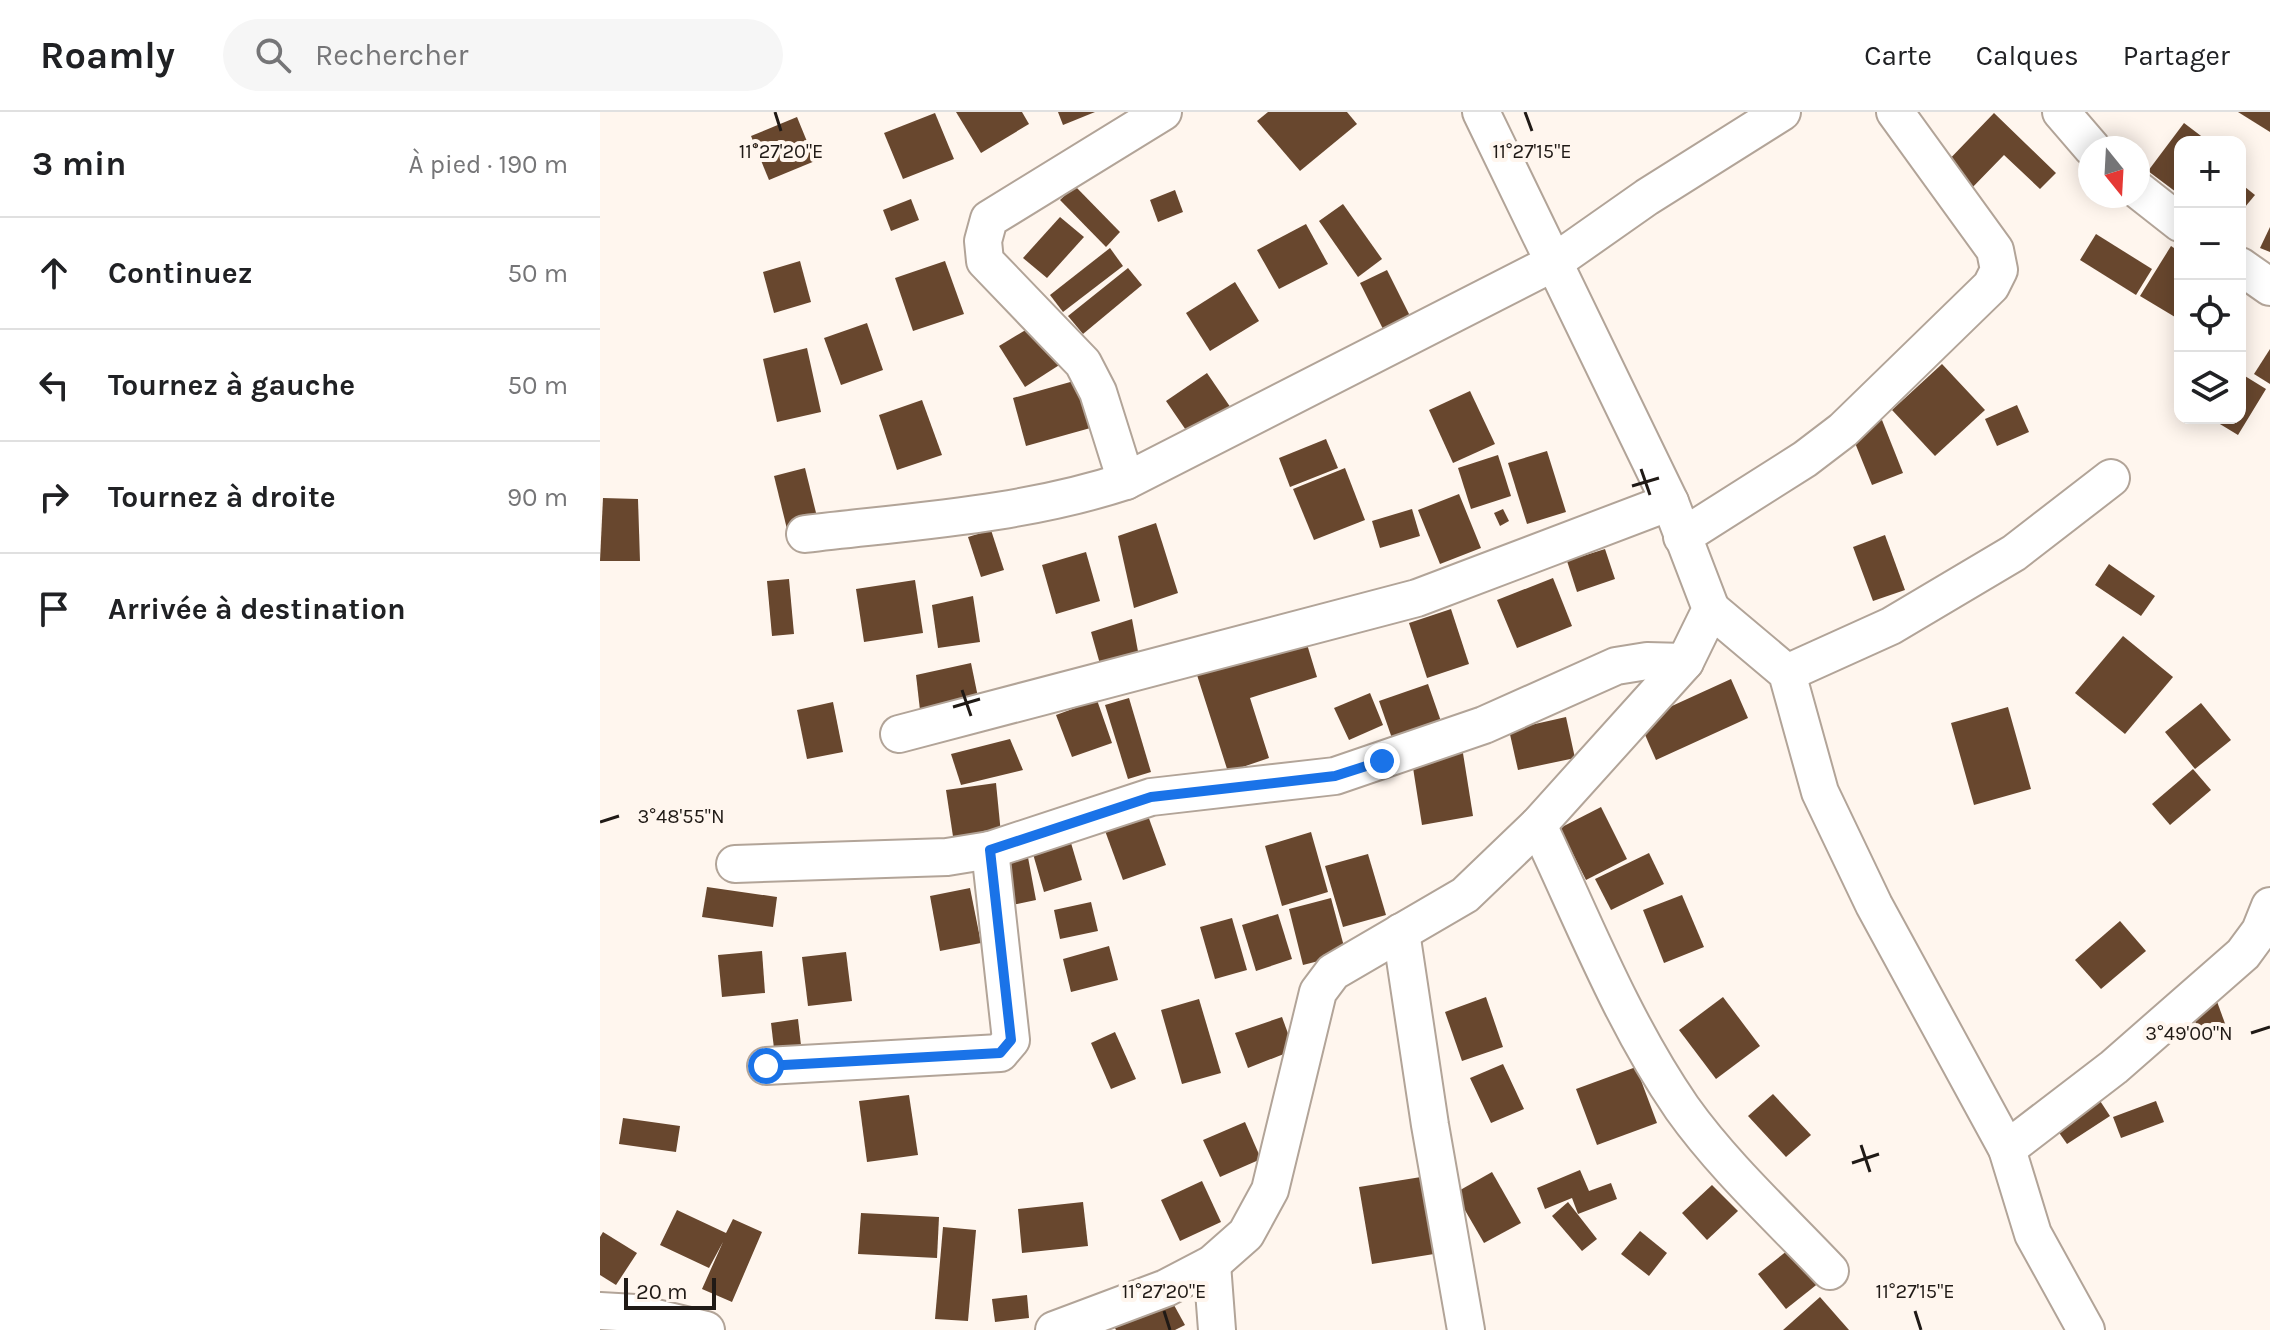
<!DOCTYPE html>
<html lang="fr">
<head>
<meta charset="utf-8">
<style>
  :root { --surface:#fff; --page:#f6f6f6; --text:#202124; --muted:#757577; --line:#e0e0e0 }
  body { margin:0; font-family:Karla,sans-serif; background:var(--page); color:var(--text) }
  .controls { position:absolute; right:24px; top:24px; display:grid; overflow:hidden; border-radius:16px; box-shadow:0 4px 20px #0003 }
  .controls button { width:72px; height:72px; display:grid; place-items:center; padding:0; border:0; border-bottom:2px solid var(--line); background:var(--surface); color:var(--text); font:40px sans-serif }
  .compass { position:absolute; left:1478px; top:24px; width:72px; height:72px; border-radius:50%; background:var(--surface); box-shadow:0 4px 20px #0003; rotate:162deg }
  .scale { position:absolute; left:24px; bottom:20px; width:92px; box-sizing:border-box; padding-left:8px; border:4px solid #201a16; border-top:0; font-size:22px; line-height:28px; white-space:nowrap; color:#201a16; -webkit-text-stroke:6px #fff6ee; paint-order:stroke }
  .stop { position:absolute; width:24px; height:24px; margin:-18px; border:6px solid #1a73e8; border-radius:50%; background:#fff }
  .stop.end { background:#1a73e8; border-color:#fff; box-shadow:0 2px 8px #0008 }
  .list { margin:0; padding:0; list-style:none }
  h2 { display:flex; justify-content:space-between; align-items:center; height:104px; margin:0; padding:0 32px; font-size:34px }
  h2 small { font-size:26px; font-weight:400; color:var(--muted) }
  .list li { display:grid; grid-template-columns:52px 1fr auto; gap:24px; align-items:center; box-sizing:border-box; height:112px; padding:0 32px; border-top:2px solid var(--line) }
  .list b { display:block; font-size:30px; white-space:nowrap }
  .list em { font-size:26px; font-style:normal; color:var(--muted) }
  .icon { flex:none; width:44px; height:44px; fill:none; stroke:currentColor; stroke-width:2; stroke-linecap:round; stroke-linejoin:round }
  .map { position:relative; flex:none; width:1670px; height:1218px; overflow:hidden }
  header { display:flex; align-items:center; gap:48px; box-sizing:border-box; height:112px; padding:0 40px; background:var(--surface); border-bottom:2px solid var(--line) }
  header strong { font-size:38px }
  nav { display:flex; gap:44px; margin-inline-start:auto; font-size:28px }
  .search { width:560px; height:72px; background:var(--page); display:flex; align-items:center; gap:20px; box-sizing:border-box; padding:0 28px; border-radius:44px; color:var(--muted); font-size:30px }
  main { display:flex }
  aside { flex:1; background:var(--surface) }
  .map>svg:first-child { display:block }
  .building { fill:#68472e }
  .lines { fill:none; stroke-linecap:round; stroke-linejoin:round }
  .minor-casing { stroke:#b2a498; stroke-width:40 }
  .minor { stroke:#fff; stroke-width:36 }
  .route { stroke:#1a73e8; stroke-width:10 }
  .ticks { fill:none; stroke:#201a16; stroke-width:3 }
  .ticks-label { font-size:20px; text-anchor:middle; fill:#201a16; stroke:#fff6ee; stroke-width:8; stroke-linejoin:round; paint-order:stroke }
</style>
</head>
<body>
<header>
<strong>Roamly</strong>
<div class="search"><svg class="icon" aria-label="search" viewBox="0 0 24 24"><circle cx="10" cy="10" r="6"/><path d="M15 15l6 6"/></svg>Rechercher</div>
<nav><a>Carte</a><a>Calques</a><a>Partager</a></nav>
</header>
<main>
<aside>
<h2>3 min<small>À pied · 190 m</small></h2>
<ul class="list">
<li><svg class="icon" aria-label="ahead" viewBox="0 0 24 24"><path d="M12 20V5M6 11l6-6 6 6"/></svg><div><b>Continuez</b></div><em>50 m</em></li>
<li><svg class="icon" aria-label="left" viewBox="0 0 24 24"><path d="M17 20v-9H6M10 6l-5 5 5 5"/></svg><div><b>Tournez à gauche</b></div><em>50 m</em></li>
<li><svg class="icon" aria-label="right" viewBox="0 0 24 24"><path d="M7 20v-9h11M14 6l5 5-5 5"/></svg><div><b>Tournez à droite</b></div><em>90 m</em></li>
<li><svg class="icon" aria-label="arrive" viewBox="0 0 24 24"><path d="M6 21V4h12l-3 4 3 4H6"/></svg><div><b>Arrivée à destination</b></div></li>
</ul>
</aside>
<div class="map">
<svg width="1670" height="1218" viewBox="0 0 1670 1218">
  <rect width="100%" height="100%" fill="#fff6ee"/>
  <g class="building">
    <polygon points="356,0 422,0 429,12 381,41"/>
    <polygon points="458,0 495,0 463,13"/>
    <polygon points="668,0 747,0 757,12 700,59 657,9"/>
    <polygon points="1638,0 1670,0 1670,20"/>
    <polygon points="335,1 354,47 303,67 284,21"/>
    <polygon points="1394,1 1456,61 1440,77 1404,43 1368,80 1342,55"/>
    <polygon points="197,5 215,49 169,68 151,24"/>
    <polygon points="1584,11 1609,30 1580,30 1580,83 1548,59"/>
    <polygon points="1640,71 1655,83 1640,101"/>
    <polygon points="475,74 520,120 506,135 460,88"/>
    <polygon points="575,78 583,100 558,110 550,88"/>
    <polygon points="311,87 319,108 291,119 283,98"/>
    <polygon points="743,92 782,147 758,165 719,109"/>
    <polygon points="460,105 484,125 447,166 423,146"/>
    <polygon points="706,112 728,152 679,177 657,138"/>
    <polygon points="1670,115 1670,140 1660,136"/>
    <polygon points="1496,122 1552,157 1536,183 1480,148"/>
    <polygon points="1571,134 1580,140 1580,208 1540,184"/>
    <polygon points="510,136 523,154 463,200 450,183"/>
    <polygon points="200,149 211,190 174,201 163,160"/>
    <polygon points="345,149 364,202 313,219 295,166"/>
    <polygon points="528,156 542,173 483,222 468,204"/>
    <polygon points="787,158 811,206 784,219 760,171"/>
    <polygon points="635,170 659,209 610,239 586,201"/>
    <polygon points="439,210 464,250 425,275 399,234"/>
    <polygon points="267,211 283,258 241,273 224,226"/>
    <polygon points="207,236 221,300 177,310 163,247"/>
    <polygon points="1670,237 1670,272 1654,262"/>
    <polygon points="1342,252 1385,298 1335,344 1292,298"/>
    <polygon points="607,261 633,299 592,327 566,289"/>
    <polygon points="1640,261 1666,277 1638,323 1610,306 1640,306"/>
    <polygon points="481,267 494,315 426,334 413,286"/>
    <polygon points="870,279 895,332 853,351 829,298"/>
    <polygon points="322,288 342,343 297,358 279,303"/>
    <polygon points="1417,293 1429,320 1397,334 1385,307"/>
    <polygon points="1282,308 1303,361 1272,373 1251,321"/>
    <polygon points="726,327 738,356 690,375 679,346"/>
    <polygon points="947,339 966,400 927,412 908,351"/>
    <polygon points="898,343 911,384 871,397 858,356"/>
    <polygon points="205,356 218,409 187,417 174,364"/>
    <polygon points="745,356 765,408 714,428 693,377"/>
    <polygon points="859,382 881,436 840,452 818,398"/>
    <polygon points="3,386 38,387 40,449 0,449"/>
    <polygon points="812,397 820,424 780,436 772,409"/>
    <polygon points="903,397 909,409 900,414 894,401"/>
    <polygon points="556,411 578,481 534,496 518,424"/>
    <polygon points="391,418 404,458 381,465 368,425"/>
    <polygon points="1285,423 1305,478 1273,489 1253,435"/>
    <polygon points="1005,437 1015,467 977,480 967,449"/>
    <polygon points="486,440 500,489 456,502 442,453"/>
    <polygon points="1509,452 1555,484 1541,504 1495,473"/>
    <polygon points="953,466 972,514 917,536 897,488"/>
    <polygon points="189,467 194,522 172,524 167,469"/>
    <polygon points="315,468 323,521 264,530 256,477"/>
    <polygon points="373,484 380,530 338,536 332,493"/>
    <polygon points="851,497 869,552 827,566 809,511"/>
    <polygon points="532,507 540,550 502,559 491,520"/>
    <polygon points="1523,524 1573,565 1525,622 1475,581"/>
    <polygon points="706,529 717,565 650,586 669,646 628,660 597,563"/>
    <polygon points="371,551 380,595 321,607 316,563"/>
    <polygon points="1131,567 1148,606 1056,648 1039,609"/>
    <polygon points="828,572 843,615 794,632 779,589"/>
    <polygon points="770,581 783,613 749,628 734,596"/>
    <polygon points="529,586 551,660 528,667 505,593"/>
    <polygon points="497,588 512,631 472,645 456,603"/>
    <polygon points="233,590 243,640 207,647 197,598"/>
    <polygon points="1601,591 1631,628 1595,657 1565,620"/>
    <polygon points="1408,595 1431,677 1374,693 1351,611"/>
    <polygon points="966,605 975,646 918,658 909,618"/>
    <polygon points="410,627 423,658 361,673 351,642"/>
    <polygon points="862,635 873,704 822,713 811,643"/>
    <polygon points="1593,657 1611,678 1570,713 1552,692"/>
    <polygon points="396,671 401,722 354,731 346,678"/>
    <polygon points="1001,695 1027,747 986,768 960,716"/>
    <polygon points="547,701 566,753 523,768 504,716"/>
    <polygon points="711,720 728,780 682,794 665,734"/>
    <polygon points="471,731 482,768 444,780 433,742"/>
    <polygon points="427,740 436,788 412,793 403,744"/>
    <polygon points="1049,741 1064,772 1011,798 995,767"/>
    <polygon points="768,742 786,803 743,815 725,754"/>
    <polygon points="107,775 177,785 173,815 102,805"/>
    <polygon points="370,776 381,831 340,839 330,784"/>
    <polygon points="1082,783 1104,835 1064,851 1043,798"/>
    <polygon points="731,786 746,842 703,853 689,797"/>
    <polygon points="491,790 498,819 460,827 454,798"/>
    <polygon points="678,802 692,847 656,859 642,813"/>
    <polygon points="632,806 647,858 615,867 600,815"/>
    <polygon points="1520,809 1546,839 1501,877 1475,848"/>
    <polygon points="509,834 518,868 471,880 463,847"/>
    <polygon points="162,839 165,881 122,885 118,843"/>
    <polygon points="246,840 252,889 208,894 202,845"/>
    <polygon points="1611,873 1627,917 1601,927 1586,882"/>
    <polygon points="886,885 903,935 862,949 845,900"/>
    <polygon points="1123,885 1160,934 1116,967 1079,918"/>
    <polygon points="599,887 621,961 582,972 561,898"/>
    <polygon points="682,905 694,938 648,956 635,921"/>
    <polygon points="198,907 202,942 175,945 171,911"/>
    <polygon points="515,920 536,967 511,977 491,931"/>
    <polygon points="903,952 924,997 891,1011 870,966"/>
    <polygon points="1036,955 1057,1011 997,1033 976,977"/>
    <polygon points="1485,966 1510,1004 1467,1032 1441,995"/>
    <polygon points="1173,982 1211,1023 1186,1045 1148,1004"/>
    <polygon points="309,983 318,1043 267,1050 259,989"/>
    <polygon points="1556,989 1564,1010 1521,1026 1513,1005"/>
    <polygon points="23,1006 80,1014 76,1040 19,1032"/>
    <polygon points="645,1010 661,1047 620,1065 603,1028"/>
    <polygon points="980,1058 989,1079 1011,1071 1017,1087 978,1102 972,1086 945,1097 937,1076"/>
    <polygon points="892,1060 921,1111 884,1131 855,1081"/>
    <polygon points="821,1065 834,1142 772,1152 759,1075"/>
    <polygon points="602,1069 621,1110 580,1129 561,1088"/>
    <polygon points="1112,1073 1138,1099 1107,1128 1082,1101"/>
    <polygon points="483,1090 488,1134 422,1141 418,1097"/>
    <polygon points="968,1090 997,1127 982,1139 952,1104"/>
    <polygon points="77,1098 126,1121 133,1107 162,1120 132,1190 102,1177 123,1130 109,1156 60,1133"/>
    <polygon points="261,1101 339,1105 337,1146 258,1142"/>
    <polygon points="343,1115 376,1118 368,1209 335,1207"/>
    <polygon points="1040,1119 1067,1141 1049,1164 1021,1142"/>
    <polygon points="3,1120 37,1141 16,1173 0,1163 0,1125"/>
    <polygon points="1192,1135 1220,1170 1186,1197 1158,1162"/>
    <polygon points="427,1183 429,1206 395,1210 392,1187"/>
    <polygon points="569,1184 585,1213 575,1218 516,1218 514,1214"/>
    <polygon points="1220,1185 1249,1218 1183,1218"/>
  </g>
  <g class="lines">
    <defs>
      <g id="minor">
        <polyline points="1461,0 1492,36"/>
        <polyline points="1538,78 1580,111"/>
        <polyline points="1640,154 1670,175"/>
        <polyline points="526,369 498,280 483,251 385,149 383,129 389,107 563,0"/>
        <path d="M 205,422 C 314,409 422,403 526,369 L 953,151 L 1047,85 L 1182,0"/>
        <polyline points="1082,425 1205,347 1243,318 1391,174 1399,158 1395,138 1295,0"/>
        <polyline points="1111,497 1187,561 1220,680 1274,793 1407,1037 1433,1122 1486,1218"/>
        <polyline points="1187,561 1291,514 1414,441 1511,366"/>
        <polyline points="299,622 817,486 1070,390"/>
        <path d="M 938,713 C 983,808 1022,909 1082,996 C 1124,1055 1180,1106 1230,1159"/>
        <polyline points="135,752 347,745 390,738 551,685 735,664 884,613 1016,554 1047,549 1085,550"/>
        <polyline points="801,820 830,1013 866,1218"/>
        <polyline points="166,954 400,941 411,928 390,738"/>
        <polyline points="1407,1037 1514,955 1643,842 1660,819 1670,794"/>
        <polyline points="612,1152 617,1218"/>
        <polyline points="0,1199 35,1201 106,1218"/>
        <polyline points="454,1218 566,1176 612,1152 646,1122 670,1078 718,880 733,860 865,783 938,713 1085,550 1111,497 1070,390 881,0"/>
      </g>
    </defs>
    <use href="#minor" class="minor-casing"/>
    <use href="#minor" class="minor"/>
  </g>
  <g class="lines">
    <polyline class="route" points="166,954 400,941 411,928 390,738 551,685 735,664 782,649"/>
  </g>
  <path class="ticks" d="M 175,0 L 181,19M 925,0 L 932,19M 1041,357 L 1050,383M 1032,374 L 1059,366M 362,578 L 371,604M 353,595 L 380,587M 0,710 L 19,704M 1651,921 L 1670,915M 1261,1033 L 1270,1060M 1252,1051 L 1279,1042M 564,1199 L 570,1218M 1315,1199 L 1321,1218"/>
  <g class="ticks-label">
    <text x="181" y="46">11°27'20"E</text>
    <text x="932" y="46">11°27'15"E</text>
    <text x="81" y="711">3°48'55"N</text>
    <text x="1589" y="928">3°49'00"N</text>
    <text x="564" y="1186">11°27'20"E</text>
    <text x="1315" y="1186">11°27'15"E</text>
  </g>
</svg>
<div class="controls">
<button>+</button>
<button>−</button>
<button><svg class="icon" aria-label="locate" viewBox="0 0 24 24"><circle cx="12" cy="12" r="6"/><path d="M12 2v4M12 18v4M2 12h4M18 12h4"/></svg></button>
<button><svg class="icon" aria-label="layers" viewBox="0 0 24 24"><path d="M12 4l9 5-9 5-9-5zM3 14l9 5 9-5"/></svg></button>
</div>
<svg class="compass" viewBox="-18 -18 36 36"><path d="M0-13l5 13h-10z" fill="#e53935"/><path d="M0 13l5-13h-10z" fill="#757577"/></svg>
<div class="scale">20 m</div>
<div class="stop" style="left:166px;top:954px"></div>
<div class="stop end" style="left:782px;top:649px"></div>
</div>
</main>
</body>
</html>
